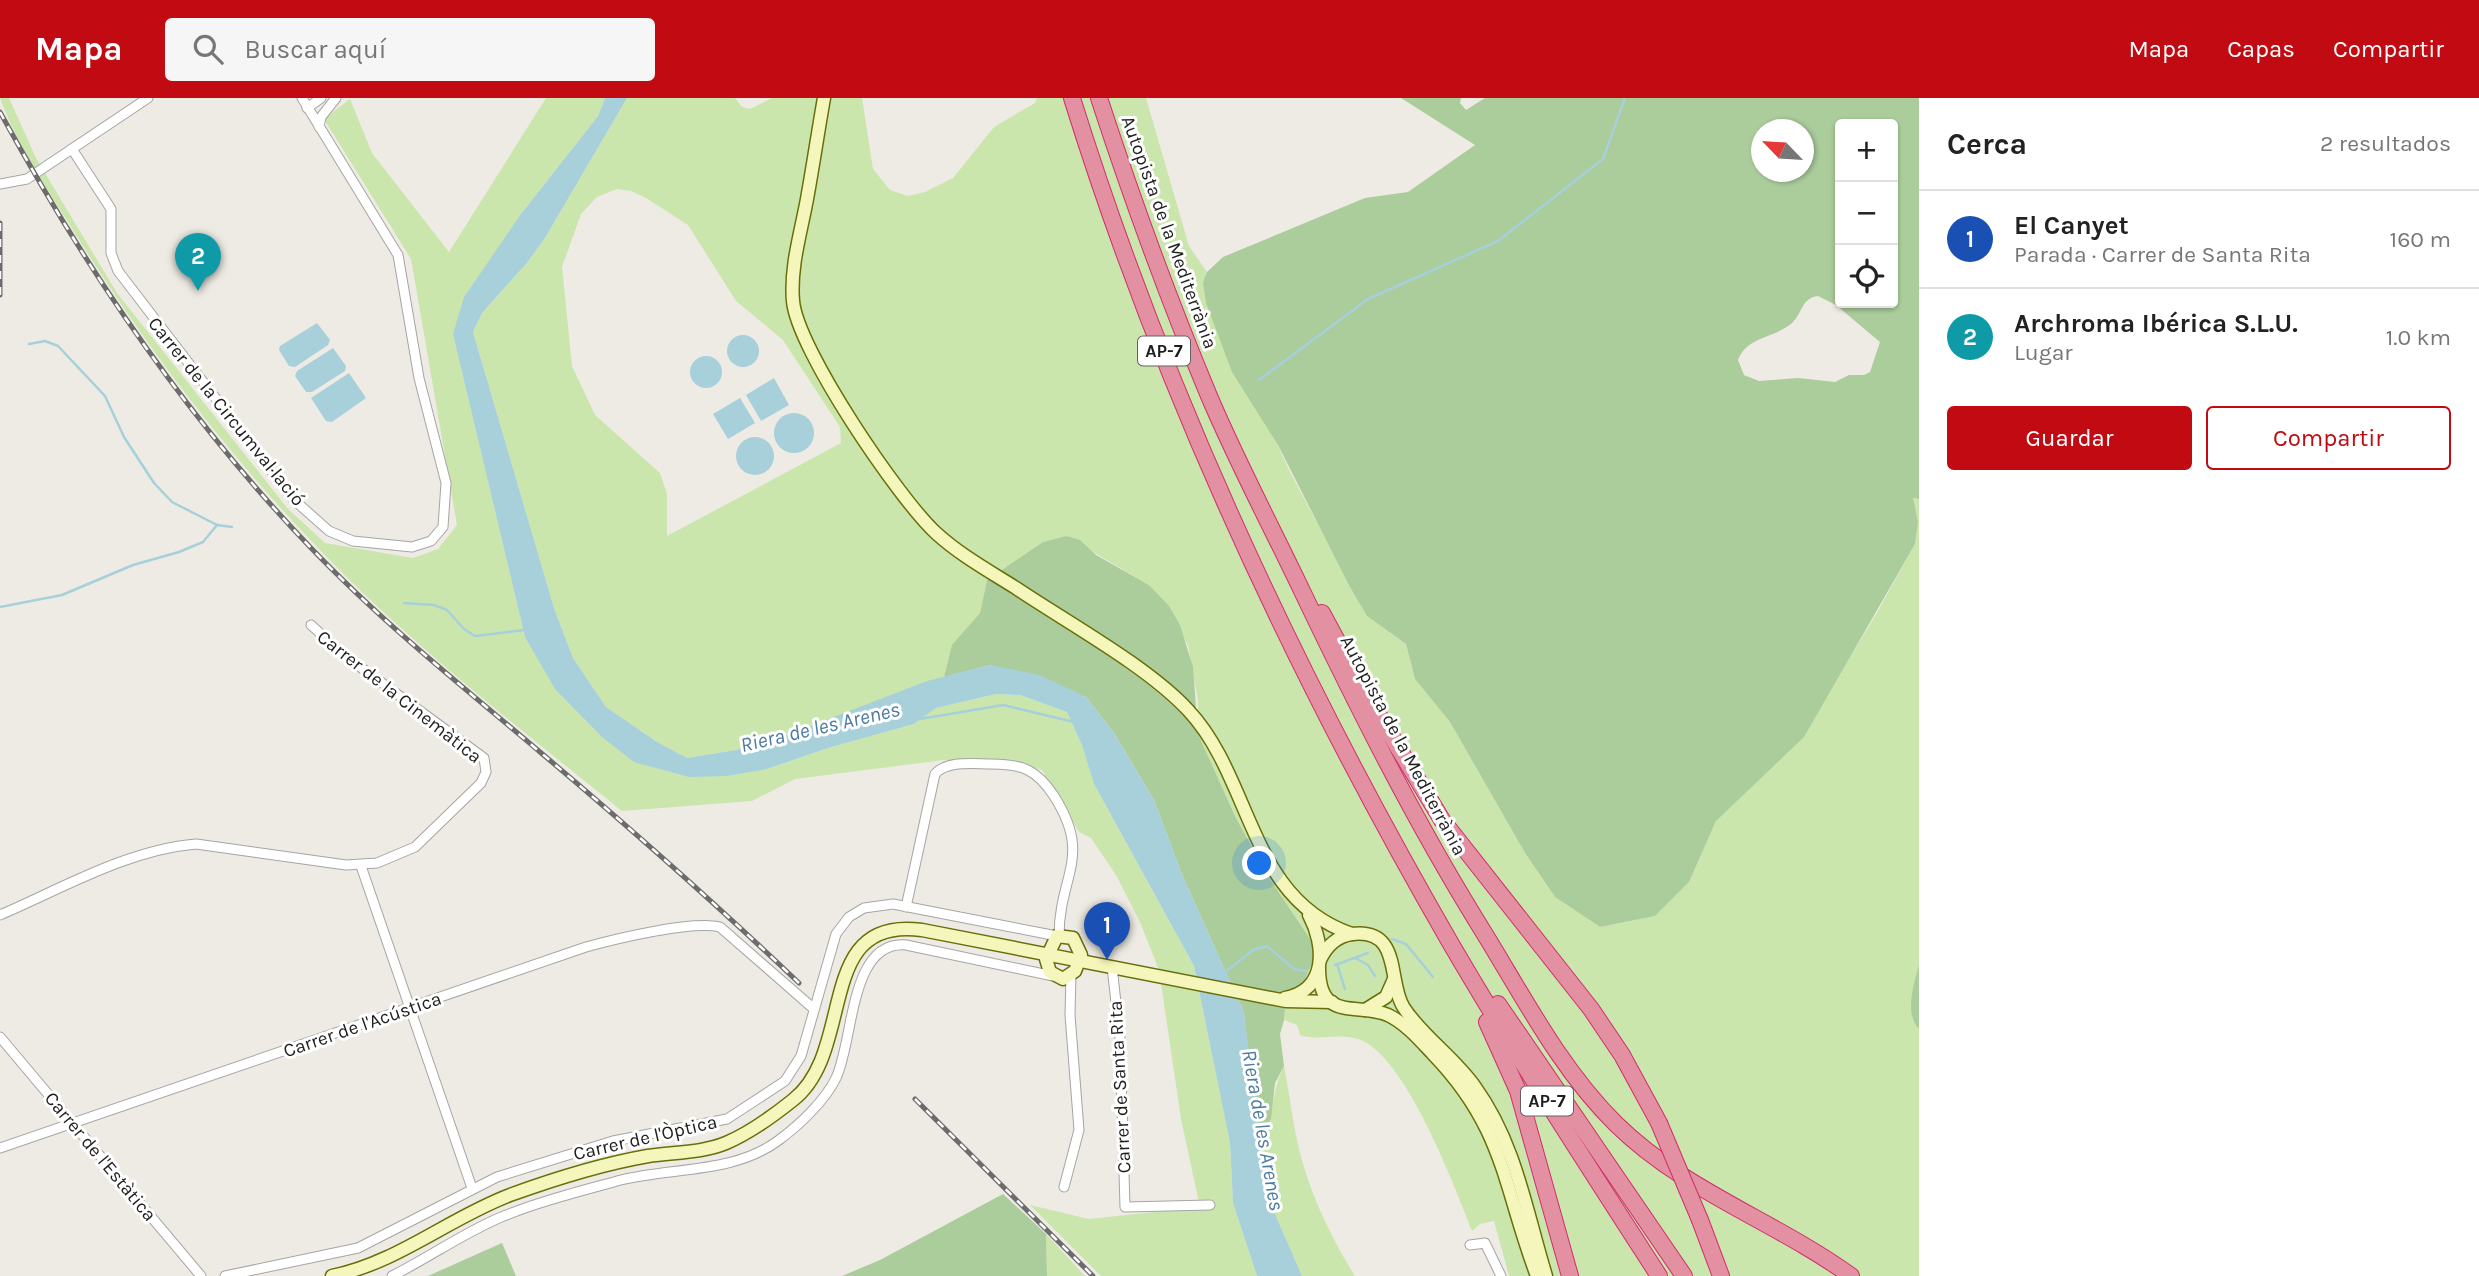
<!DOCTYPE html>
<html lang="es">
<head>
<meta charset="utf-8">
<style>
  :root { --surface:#fff; --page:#f6f6f6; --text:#222; --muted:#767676; --line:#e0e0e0; --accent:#c10a11 }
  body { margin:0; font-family:Karla,sans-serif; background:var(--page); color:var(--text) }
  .controls { position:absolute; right:21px; top:21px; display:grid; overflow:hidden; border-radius:7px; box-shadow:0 2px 5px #0004 }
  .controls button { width:63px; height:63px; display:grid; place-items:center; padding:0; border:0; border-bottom:2px solid var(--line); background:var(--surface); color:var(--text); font:35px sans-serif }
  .compass { position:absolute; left:1751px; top:21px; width:63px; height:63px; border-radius:50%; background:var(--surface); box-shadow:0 2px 5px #0004; rotate:295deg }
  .you { position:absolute; left:1260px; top:766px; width:24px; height:24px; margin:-18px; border:5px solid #fff; border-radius:50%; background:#1a73e8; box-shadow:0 0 0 10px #1a73e833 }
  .badge { display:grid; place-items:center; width:46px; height:46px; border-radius:50%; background:var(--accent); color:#fff; font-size:23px; font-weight:700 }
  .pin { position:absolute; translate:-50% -58px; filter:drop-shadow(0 2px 4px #0008) }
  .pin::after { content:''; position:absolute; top:37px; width:24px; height:21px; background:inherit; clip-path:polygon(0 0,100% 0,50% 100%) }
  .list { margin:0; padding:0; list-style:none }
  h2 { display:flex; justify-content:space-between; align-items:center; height:91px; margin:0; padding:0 28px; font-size:30px }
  h2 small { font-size:23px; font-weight:400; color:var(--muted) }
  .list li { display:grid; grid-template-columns:46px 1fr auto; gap:21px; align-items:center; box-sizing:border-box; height:98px; padding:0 28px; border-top:2px solid var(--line) }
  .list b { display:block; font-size:26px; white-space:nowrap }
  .list p { margin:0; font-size:23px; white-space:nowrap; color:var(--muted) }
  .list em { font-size:23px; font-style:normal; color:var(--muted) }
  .actions { display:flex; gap:14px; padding:21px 28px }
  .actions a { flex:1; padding:16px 0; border:2px solid var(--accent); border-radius:7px; text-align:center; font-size:24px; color:var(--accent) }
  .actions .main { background:var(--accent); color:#fff }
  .icon { flex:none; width:38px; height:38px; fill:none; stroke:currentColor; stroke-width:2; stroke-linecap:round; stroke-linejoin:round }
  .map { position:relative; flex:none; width:1919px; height:1178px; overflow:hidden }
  header { display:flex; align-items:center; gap:42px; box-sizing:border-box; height:98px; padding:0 35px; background:var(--accent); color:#fff }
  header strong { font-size:33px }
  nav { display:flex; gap:38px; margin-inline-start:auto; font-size:24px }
  .search { width:490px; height:63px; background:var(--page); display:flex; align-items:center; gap:18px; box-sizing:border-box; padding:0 24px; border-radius:7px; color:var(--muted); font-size:26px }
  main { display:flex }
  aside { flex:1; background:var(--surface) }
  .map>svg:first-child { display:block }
  .grass { fill:#cbe6ad; fill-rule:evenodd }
  .forest { fill:#abcc9b; fill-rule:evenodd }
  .water { fill:#a7d0da }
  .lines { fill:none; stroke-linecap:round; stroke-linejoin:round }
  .stream { stroke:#a7d0da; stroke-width:2.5 }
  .street-casing { stroke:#a5a5a5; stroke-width:11 }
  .secondary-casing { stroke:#686f0a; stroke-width:15 }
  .highway-casing { stroke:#d12d6b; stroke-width:18 }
  .street { stroke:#fff; stroke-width:9 }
  .secondary { stroke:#f5f6bb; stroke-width:12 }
  .highway { stroke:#e290a2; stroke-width:16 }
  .rail-casing { stroke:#6c6c6c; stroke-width:5 }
  .rail { stroke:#fff; stroke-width:2.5; stroke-dasharray:8; stroke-linecap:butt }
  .highway-bridge-casing { stroke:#d12d6b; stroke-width:18; stroke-linecap:butt }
  .highway-bridge { stroke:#e290a2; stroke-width:16 }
  .labels { text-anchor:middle; stroke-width:6; stroke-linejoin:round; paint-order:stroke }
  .shield { fill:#fff; stroke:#626262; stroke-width:2 }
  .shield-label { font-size:18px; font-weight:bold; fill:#1e1e1e }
  .street-label { font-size:19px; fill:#1e1e1e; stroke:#fff }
  .water-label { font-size:21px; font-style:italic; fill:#4c7aa1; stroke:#fff }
</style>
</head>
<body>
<header>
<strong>Mapa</strong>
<div class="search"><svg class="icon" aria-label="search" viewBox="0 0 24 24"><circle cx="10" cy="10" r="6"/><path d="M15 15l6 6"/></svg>Buscar aquí</div>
<nav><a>Mapa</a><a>Capas</a><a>Compartir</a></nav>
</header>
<main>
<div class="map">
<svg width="1919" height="1178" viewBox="0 0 1919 1178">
  <rect width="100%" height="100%" fill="#eeebe4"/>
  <g class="grass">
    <path d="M 0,0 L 9,0 L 36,60 L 117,195 L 288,411 L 325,445 L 413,460 L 438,451 L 457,427 L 411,161 L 324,21 L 350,1 L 372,55 L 449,154 L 546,0 L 605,0 L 598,18 L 521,116 L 453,235 L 525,539 L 634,664 L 767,671 L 828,650 L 914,626 L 936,610 L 996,596 L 1020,597 L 1067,614 L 1082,646 L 1094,686 L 1194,868 L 1230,1045 L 1233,1105 L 1257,1178 L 1101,1178 L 1030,1107 L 1089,1121 L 1200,1109 L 1181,1021 L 1159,872 L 1140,824 L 1116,777 L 1091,740 L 1079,734 L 1042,672 L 1005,662 L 944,662 L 795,681 L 752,703 L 622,713 C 534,642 444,572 362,494 C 256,392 161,272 83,148 C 54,101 19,52 0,0 Z"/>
    <path d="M 627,0 L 735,0 L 742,9 L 750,11 L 772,0 L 862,0 L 873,71 L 890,92 L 908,98 L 925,94 L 953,80 L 994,29 L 1035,5 L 1037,0 L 1146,0 L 1189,148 L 1207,174 L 1203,184 L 1290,374 L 1367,518 L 1406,546 L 1415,581 L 1450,624 L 1525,755 L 1555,799 L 1600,829 L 1655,818 L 1689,784 L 1716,723 L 1842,572 L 1875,518 L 1915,446 L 1918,424 L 1912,400 L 1919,401 L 1919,867 L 1912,919 L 1919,931 L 1919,1178 L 1509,1178 L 1494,1123 L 1480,1126 L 1472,1133 C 1454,1087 1408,965 1363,943 C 1342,933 1320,944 1300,937 L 1297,927 L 1284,922 L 1286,896 L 1271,783 L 1236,720 L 1198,636 L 1198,603 L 1188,547 L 1149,487 L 1066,438 L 1043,444 L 987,482 L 980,515 L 953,547 L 944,579 L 792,635 L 736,652 L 687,660 L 657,644 L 606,609 L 573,560 L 554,510 L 473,234 L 482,215 L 526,166 L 545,140 ZM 617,91 L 631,93 L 646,100 L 688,127 L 736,203 L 783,242 L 840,329 L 841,345 L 667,438 L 667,396 L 660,375 L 595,317 L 572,268 L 562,169 L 581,116 L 597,99 Z"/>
    <path d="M 1284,968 C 1290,998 1293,1029 1301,1059 C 1313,1102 1332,1141 1355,1178 L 1302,1178 L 1268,1100 L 1258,1037 C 1278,1012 1270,995 1284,968 Z"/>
    <polygon points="1046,1136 1085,1178 1047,1178"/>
  </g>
  <g class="forest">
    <path d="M 1401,0 L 1461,0 L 1460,5 L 1466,12 L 1485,0 L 1919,0 L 1919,401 L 1913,400 L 1918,424 L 1915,446 L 1804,639 L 1716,723 L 1689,784 L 1655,818 L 1600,829 L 1555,799 L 1525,755 L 1450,624 L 1415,581 L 1406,546 L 1367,518 L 1350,489 L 1278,347 L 1232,274 L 1206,205 L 1203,184 L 1207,174 L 1223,159 L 1365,100 L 1408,94 L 1475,47 ZM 1840,26 L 1893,26 L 1893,205 L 1840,205 ZM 1762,32 L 1804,32 L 1804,74 L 1762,74 ZM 1818,198 L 1836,207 L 1880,244 L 1870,274 L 1864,277 L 1849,277 L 1835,284 L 1798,280 L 1759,283 L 1744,277 L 1738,262 C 1747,238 1775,240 1792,225 C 1803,215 1801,200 1818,198 Z"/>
    <polygon points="1066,438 1080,442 1096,457 1149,487 1169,508 1180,527 1193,569 1198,636 1236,720 1271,783 1314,847 1312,865 1302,887 1286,896 1284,922 1280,936 1284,968 1275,985 1271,1021 1258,1037 1244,915 1181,774 1154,702 1114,635 1086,599 990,567 944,579 952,547 980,515 987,482 1043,444"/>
    <path d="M 1919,867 L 1919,931 C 1904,916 1914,885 1919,867 Z"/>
    <polygon points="1003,1096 1046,1136 1047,1178 842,1178 880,1162"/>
    <polygon points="502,1145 516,1178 428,1178"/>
  </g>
  <g class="water">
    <polygon points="605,0 627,0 545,140 526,166 482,215 473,234 554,510 573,560 606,609 657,644 687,660 736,652 792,635 927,583 990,567 1040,577 1086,599 1114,635 1154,702 1181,774 1244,915 1268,1100 1302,1178 1257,1178 1233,1105 1230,1045 1194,868 1094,686 1082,647 1067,614 1020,597 996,596 936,610 914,626 828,650 767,671 727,678 689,679 634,664 602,639 555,591 525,539 453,236 464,199 521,116 598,18"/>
    <polygon points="317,225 330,242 328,247 295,269 289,268 279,252 280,248"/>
    <circle cx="743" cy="253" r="16"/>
    <polygon points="333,250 346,268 345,273 312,294 306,294 295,278 297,273"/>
    <circle cx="706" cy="274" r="16"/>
    <polygon points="349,275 366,300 332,324 326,323 311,300"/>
    <polygon points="774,280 789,307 761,323 746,297"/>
    <polygon points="740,300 755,325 728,341 713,316"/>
    <circle cx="794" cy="335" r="20"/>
    <circle cx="755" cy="358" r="19"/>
  </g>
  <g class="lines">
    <g class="stream">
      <polyline points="29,246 45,243 58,248 105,298 124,339 154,385 172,404 217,427 232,429"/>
      <polyline points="1259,282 1368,201 1498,143 1603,61 1625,0"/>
      <polyline points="404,505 434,507 447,512 464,531 475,538 525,532"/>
      <polyline points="0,509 62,497 133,467 179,454 203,444 217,427"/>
      <polyline points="920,621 1003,607 1074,624"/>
      <polyline points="1392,841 1406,846 1433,879"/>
      <polyline points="1355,860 1368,867 1375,878"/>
      <polyline points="1337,866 1345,891"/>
      <polyline points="1335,867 1368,855"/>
      <polyline points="1224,875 1253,852 1267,848 1294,871 1307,873"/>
    </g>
    <defs>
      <g id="street">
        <polyline points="307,10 321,0"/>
        <polyline points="319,29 321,19 336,0"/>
        <polyline points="72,51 111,111 111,155 118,173 293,401 329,433 353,443 412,449 431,443 443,429 446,385 419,280 398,157 302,0"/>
        <polyline points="0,86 27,81 148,0"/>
        <polyline points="361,768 472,1090"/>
        <path d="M 906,809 L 935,676 C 947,662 974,666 991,666 C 1023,666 1037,672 1054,698 C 1093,759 1059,777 1059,838"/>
        <path d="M 0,817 C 63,790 127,752 196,746 L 346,767 L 377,765 L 415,749 L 481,685 L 486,674 L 484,660 L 344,557 L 311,527"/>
        <polyline points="1112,869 1120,940 1125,1109 1210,1107"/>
        <polyline points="0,939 201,1178"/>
        <path d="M 0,1050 L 586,849 C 615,841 693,822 720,829 L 814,911"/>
        <polyline points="1064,1089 1079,1032 1070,917 1071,876"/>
        <polyline points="1470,1147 1485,1145 1501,1178"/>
        <polyline points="225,1178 358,1150 497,1079 613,1043 727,1021 785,983 801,958 836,836 849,819 864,810 893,806 1057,838"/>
        <path d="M 392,1178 C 428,1160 462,1136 499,1120 C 537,1104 581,1093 621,1082 C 672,1069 734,1076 779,1042 C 799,1027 825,1003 836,980 C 854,943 849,842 906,847 L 1053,878"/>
      </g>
      <g id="secondary">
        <path d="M 824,0 C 818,34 813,68 807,101 C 801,134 790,169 793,203 C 797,251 899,401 936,435 C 960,457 989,473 1016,490 C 1068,525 1147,568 1188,612 C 1253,681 1248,801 1352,836"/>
        <polygon points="1057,838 1073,840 1081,857 1075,873 1063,881 1050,874 1046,861"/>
        <path d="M 1320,862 C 1326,849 1337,838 1352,836 C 1403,830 1387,885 1404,910 C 1423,939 1455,960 1475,989 C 1516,1046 1526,1113 1546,1178"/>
        <path d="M 1319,870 C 1319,925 1358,904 1388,917 C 1405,925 1419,941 1432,955 C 1505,1030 1503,1088 1537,1178"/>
        <path d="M 1285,900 C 1328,892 1325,847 1309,817"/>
        <polyline points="1365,912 1386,899 1394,881"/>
        <path d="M 332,1178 C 397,1165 449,1120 510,1097 C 554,1081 602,1066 648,1058 C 674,1054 702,1055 726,1045 C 750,1035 773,1018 793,1002 C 857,952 813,817 922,832 L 1286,903 L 1332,904"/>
      </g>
      <g id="highway">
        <path d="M 1072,0 C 1163,293 1298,581 1451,846 C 1517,959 1588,1068 1659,1178"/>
        <path d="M 1099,0 C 1132,101 1168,200 1209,298 C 1237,364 1271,428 1302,493 C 1357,608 1414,722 1481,830 C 1522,896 1560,971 1616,1026 C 1684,1093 1775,1123 1851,1178"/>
        <polyline points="1322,515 1364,593 1442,722 1591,911 1622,957 1659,1025"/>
        <polyline points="1498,906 1684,1178"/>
        <polyline points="1487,924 1518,993 1570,1178"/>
        <polyline points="1700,1122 1721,1178"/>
      </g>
    </defs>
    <use href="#street" class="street-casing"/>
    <use href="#secondary" class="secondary-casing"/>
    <use href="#highway" class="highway-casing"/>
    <use href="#street" class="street"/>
    <use href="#secondary" class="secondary"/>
    <use href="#highway" class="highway"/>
    <defs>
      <g id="rail">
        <path d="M 0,14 C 86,172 187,321 312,451 C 383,525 462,588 540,654 C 629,729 715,805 799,885"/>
        <polyline points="0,125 0,197"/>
        <polyline points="915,1001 1093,1178"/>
      </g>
    </defs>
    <use href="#rail" class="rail-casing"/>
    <use href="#rail" class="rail"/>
    <defs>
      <polyline id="highway-bridge" points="1659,1025 1700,1122"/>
    </defs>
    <use href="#highway-bridge" class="highway-bridge-casing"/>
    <use href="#highway-bridge" class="highway-bridge"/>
  </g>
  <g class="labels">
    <g class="shield">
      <rect x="1138" y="238.5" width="52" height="29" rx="5"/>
      <rect x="1521" y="988.5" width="52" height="29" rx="5"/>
    </g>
    <g class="shield-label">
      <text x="1164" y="259">AP-7</text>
      <text x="1547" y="1009">AP-7</text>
    </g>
    <g class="street-label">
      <text transform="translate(1170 134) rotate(70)" y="7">Autopista de la Mediterrània</text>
      <text transform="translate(227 313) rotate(51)" y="7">Carrer de la Circumval·lació</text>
      <text transform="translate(400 598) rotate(38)" y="7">Carrer de la Cinemàtica</text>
      <text transform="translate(1404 647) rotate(62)" y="7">Autopista de la Mediterrània</text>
      <text transform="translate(362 926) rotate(-19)" y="7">Carrer de l'Acústica</text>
      <text transform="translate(1119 989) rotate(-93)" y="7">Carrer de Santa Rita</text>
      <text transform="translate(645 1039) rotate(-13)" y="7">Carrer de l'Òptica</text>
      <text transform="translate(101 1058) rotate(50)" y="7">Carrer de l'Estàtica</text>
    </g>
    <g class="water-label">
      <text transform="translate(820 629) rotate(-13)" y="7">Riera de les Arenes</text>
      <text transform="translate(1263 1032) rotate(80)" y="7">Riera de les Arenes</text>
    </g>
  </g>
</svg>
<div class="controls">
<button>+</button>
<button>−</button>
<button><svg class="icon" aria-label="locate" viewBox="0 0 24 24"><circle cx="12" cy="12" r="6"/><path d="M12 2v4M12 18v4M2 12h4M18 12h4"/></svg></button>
</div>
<svg class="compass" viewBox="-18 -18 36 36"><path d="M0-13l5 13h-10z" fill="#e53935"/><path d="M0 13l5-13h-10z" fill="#767676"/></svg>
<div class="you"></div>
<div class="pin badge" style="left:1107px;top:862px;background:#1a4fb4">1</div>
<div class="pin badge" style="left:198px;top:193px;background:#0f9aa8">2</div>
</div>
<aside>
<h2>Cerca<small>2 resultados</small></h2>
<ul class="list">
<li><span class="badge" style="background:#1a4fb4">1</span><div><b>El Canyet</b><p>Parada · Carrer de Santa Rita</p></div><em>160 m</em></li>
<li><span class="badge" style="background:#0f9aa8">2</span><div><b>Archroma Ibérica S.L.U.</b><p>Lugar</p></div><em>1.0 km</em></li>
</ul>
<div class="actions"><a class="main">Guardar</a><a>Compartir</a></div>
</aside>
</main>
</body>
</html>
